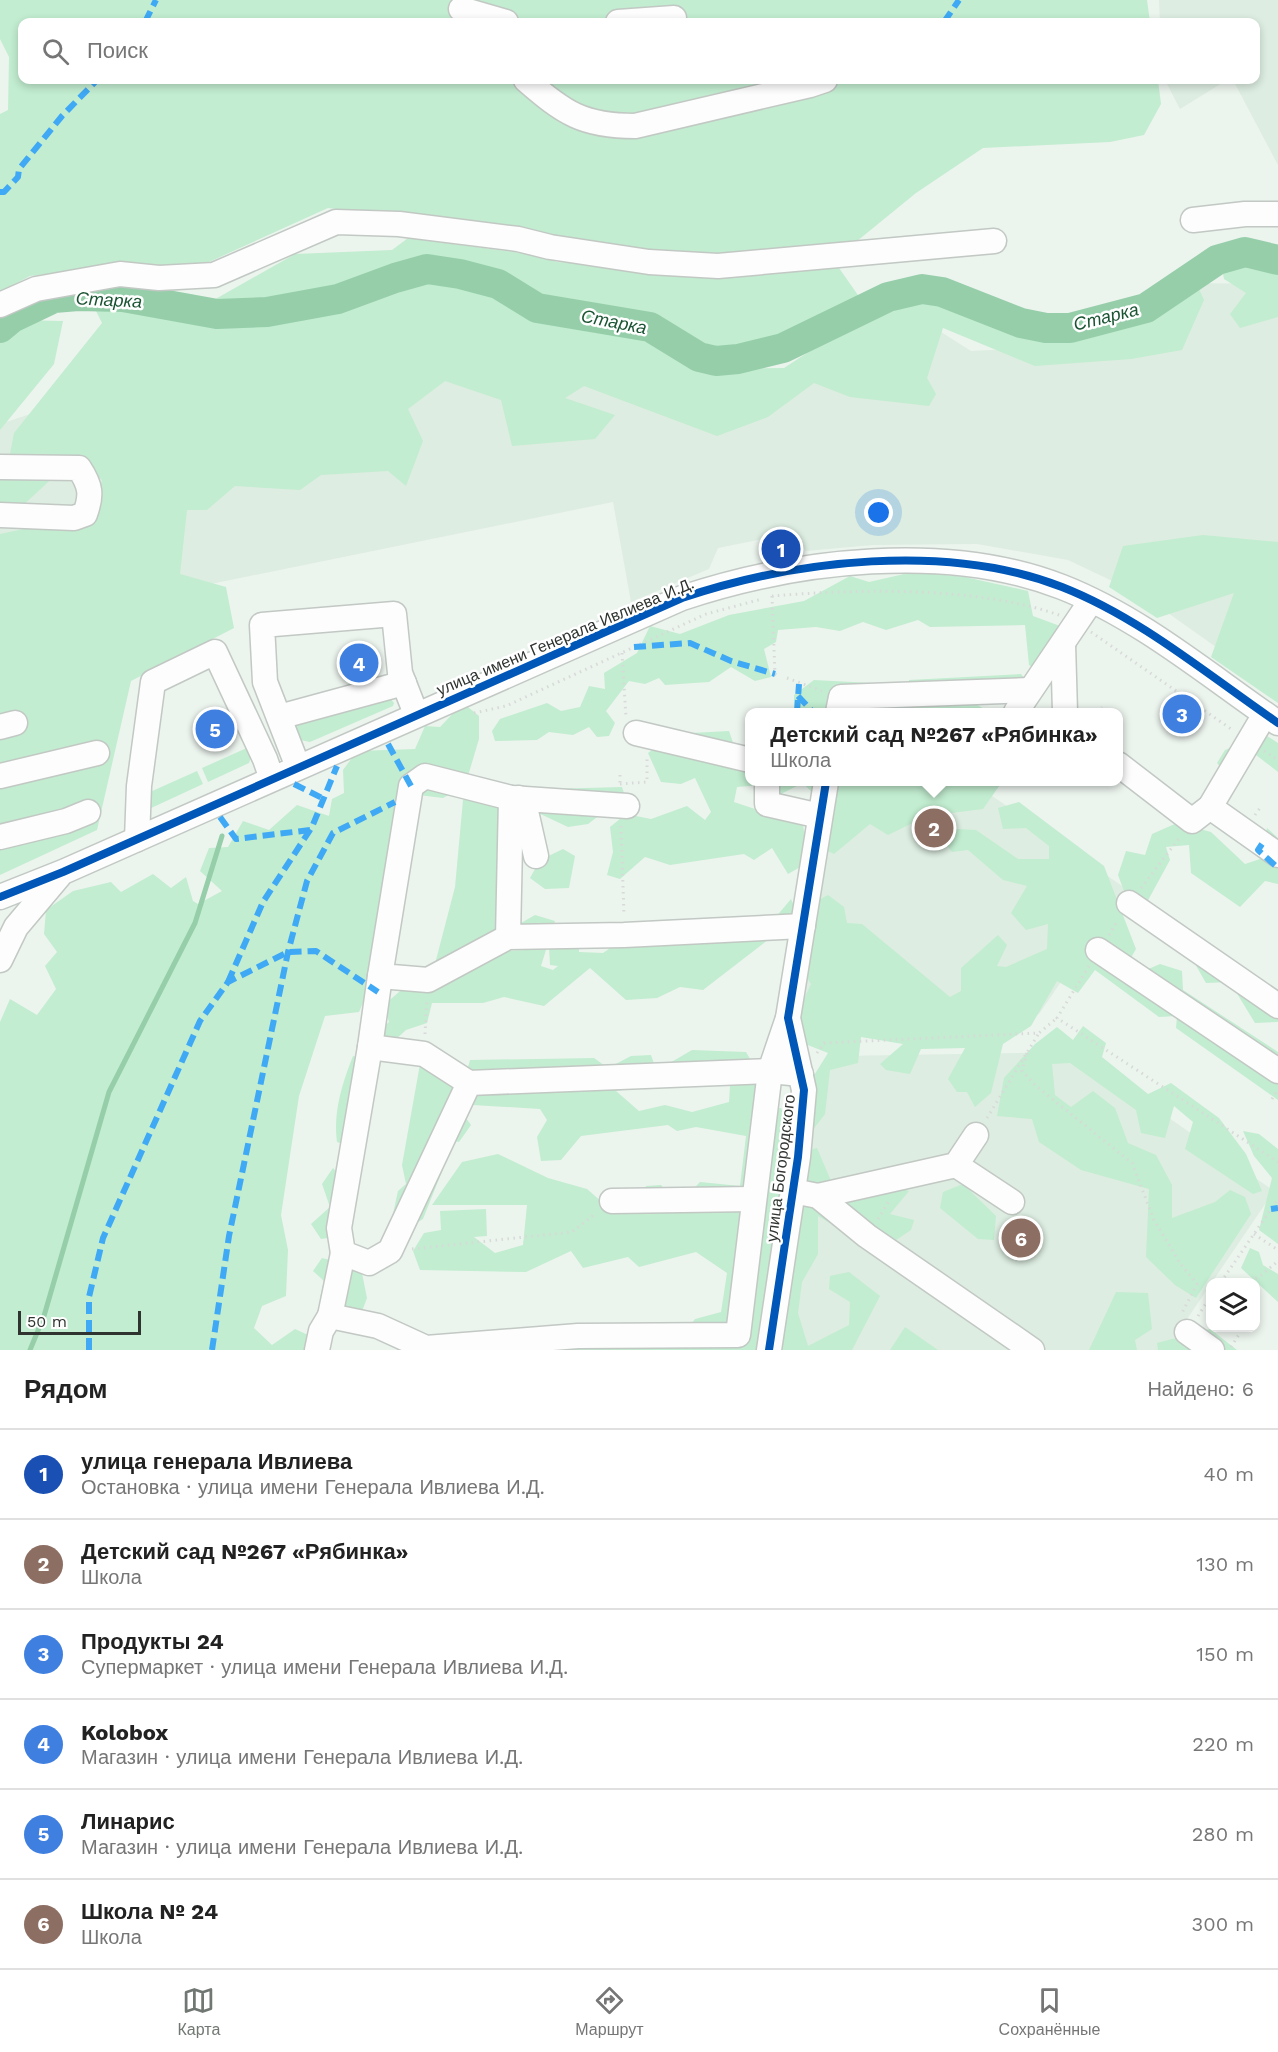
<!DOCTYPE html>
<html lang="ru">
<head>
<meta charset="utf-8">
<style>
  :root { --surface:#fff; --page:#f6f6f6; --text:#222; --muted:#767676; --line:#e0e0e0; --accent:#717772 }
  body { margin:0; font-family:"Work Sans",sans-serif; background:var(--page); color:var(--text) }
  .controls { position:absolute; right:18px; bottom:18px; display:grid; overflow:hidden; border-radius:12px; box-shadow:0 3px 9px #0003 }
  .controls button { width:54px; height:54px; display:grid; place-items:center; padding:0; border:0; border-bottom:2px solid var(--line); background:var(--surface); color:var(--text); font:30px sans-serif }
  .scale { position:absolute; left:18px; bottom:15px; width:123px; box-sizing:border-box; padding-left:6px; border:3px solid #2f3430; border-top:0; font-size:16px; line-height:21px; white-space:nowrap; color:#2f3430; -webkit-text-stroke:4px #fff; paint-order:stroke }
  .you { position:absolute; left:879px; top:513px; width:21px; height:21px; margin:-15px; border:4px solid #fff; border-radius:50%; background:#1a73e8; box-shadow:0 0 0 9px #1a73e833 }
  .badge { display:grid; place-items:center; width:39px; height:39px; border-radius:50%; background:var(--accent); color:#fff; font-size:20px; font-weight:700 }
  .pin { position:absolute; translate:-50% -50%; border:3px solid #fff; box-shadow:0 2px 6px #0006 }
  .popup { position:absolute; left:745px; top:708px; width:378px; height:78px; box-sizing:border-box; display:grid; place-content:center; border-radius:12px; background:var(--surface); filter:drop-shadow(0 2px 4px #0005); font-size:20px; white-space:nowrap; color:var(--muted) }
  .popup b { font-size:22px; color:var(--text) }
  .popup::after { content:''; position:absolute; left:50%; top:100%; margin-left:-12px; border:12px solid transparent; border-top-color:var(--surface) }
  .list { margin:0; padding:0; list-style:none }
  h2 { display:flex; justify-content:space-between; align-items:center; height:78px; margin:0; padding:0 24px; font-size:26px }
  h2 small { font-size:20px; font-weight:400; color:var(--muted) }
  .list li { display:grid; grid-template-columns:39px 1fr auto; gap:18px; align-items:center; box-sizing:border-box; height:90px; padding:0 24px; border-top:2px solid var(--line) }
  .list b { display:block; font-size:22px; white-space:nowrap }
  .list p { margin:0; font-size:20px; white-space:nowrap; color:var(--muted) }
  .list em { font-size:20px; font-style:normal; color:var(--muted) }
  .icon { flex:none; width:33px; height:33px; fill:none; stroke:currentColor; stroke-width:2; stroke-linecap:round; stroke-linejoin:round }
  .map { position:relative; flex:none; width:1278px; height:1350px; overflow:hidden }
  .search { position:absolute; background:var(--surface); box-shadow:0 3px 9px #0003; left:18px; right:18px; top:18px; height:66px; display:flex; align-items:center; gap:15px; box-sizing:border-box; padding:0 21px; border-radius:12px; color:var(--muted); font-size:22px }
  .sheet { height:618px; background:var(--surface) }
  nav { display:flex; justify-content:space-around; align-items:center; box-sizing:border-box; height:84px; border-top:2px solid var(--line); background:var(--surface); font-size:16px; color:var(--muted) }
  nav a { display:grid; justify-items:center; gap:3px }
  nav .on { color:var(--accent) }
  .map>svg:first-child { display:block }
  .built { fill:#ddede1 }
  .green { fill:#c2edd0 }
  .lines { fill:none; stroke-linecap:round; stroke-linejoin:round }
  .stream { stroke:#96ceaa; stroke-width:5 }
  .river { stroke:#96ceaa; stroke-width:30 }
  .minor-casing { stroke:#c2c8c4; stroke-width:27 }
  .path { stroke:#d7dad8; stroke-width:3; stroke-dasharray:1.5 4.5; stroke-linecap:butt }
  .minor { stroke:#fcfdfc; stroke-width:24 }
  .quiet { stroke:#3fa9f5; stroke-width:6; stroke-dasharray:12 6; stroke-linecap:butt }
  .cycleway-casing { stroke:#fff; stroke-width:11 }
  .cycleway { stroke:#0057b8; stroke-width:8 }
  .labels { text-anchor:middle; stroke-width:5; stroke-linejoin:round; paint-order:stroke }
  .street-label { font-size:16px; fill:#2f3430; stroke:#fff }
  .water-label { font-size:18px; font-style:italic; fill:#1b5433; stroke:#fff }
</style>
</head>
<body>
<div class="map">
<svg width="1278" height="1350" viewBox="0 0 1278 1350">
  <rect width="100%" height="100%" fill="#ecf4ee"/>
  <g class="built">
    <polygon points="1159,0 1278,0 1278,165 1233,80 1256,80 1256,22 1160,22"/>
    <polygon points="1165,80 1227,80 1180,109"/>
    <polygon points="1195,283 1260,284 1278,301 1278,691 1144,596 1068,560 977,544 873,545 806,551 788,534 718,548 709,569 631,602 613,502 196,587 0,580 0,424 67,402 568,348 770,384 919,318 971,351 1108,344"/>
    <polygon points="838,782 972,782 1125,888 1039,1014 1018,1025 798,1029"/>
    <polygon points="1074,1052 1274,1191 1166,1350 783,1350 820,1077 839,1056"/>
  </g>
  <g class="green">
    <polygon points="0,0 1147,0 1150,22 22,22 22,80 1158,80 1161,104 1144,135 1110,142 983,148 916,193 851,246 681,255 328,208 198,267 107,267 30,276 0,292 0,114 8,110 9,57 0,39"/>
    <polygon points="408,238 537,255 557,262 721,272 839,268 860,298 780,343 714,354 657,323 537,300 499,276 430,264 403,271 413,279 443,277 507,298 586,331 643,339 694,369 784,368 836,334 910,304 945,302 1020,336 1071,335 1133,319 1195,280 1204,300 1182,350 1131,359 1035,366 943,328 927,378 936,394 929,406 850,397 814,383 768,417 717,436 584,386 565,398 615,415 595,439 512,446 501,400 445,381 408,409 423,441 406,486 388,471 321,475 300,490 235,486 207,510 187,510 180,574 226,587 234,628 131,681 97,830 0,875 0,534 94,514 102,480 74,458 19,509 0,510 0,477 6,475 14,433 102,323 92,303 164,310 212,301 295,254 392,250"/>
    <polygon points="1239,258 1278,269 1278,317 1240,328 1230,314 1246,293 1224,279 1222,269"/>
    <polygon points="17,320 63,321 54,364 0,430 0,329"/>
    <polygon points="1203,535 1278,542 1278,703 1211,657 1234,593 1157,618 1109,587 1123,546"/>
    <polygon points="913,572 965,577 1028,591 1033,616 1060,626 1034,668 1029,665 1025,625 930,627 918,620 886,630 863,622 840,631 816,627 778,630 776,642 764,649 771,677 755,681 731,667 709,682 665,685 659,678 645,684 629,681 606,711 615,723 609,736 597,737 589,727 573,735 549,732 537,740 495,741 492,731 500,719 547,703 561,711 580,707 589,686 605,689 604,673 637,653 650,626 680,634 729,615 804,601 850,576 869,582"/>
    <polygon points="1021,674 1028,683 954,703 976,704 989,712 910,712 909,680"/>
    <polygon points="814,680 872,683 886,712 794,712 794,695"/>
    <polygon points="388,696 394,703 393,706 310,742 300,740 291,723"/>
    <polygon points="463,703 479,716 479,739 465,786 443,798 410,794 390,913 374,936 376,972 359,1012 325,1016 299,1096 281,1215 288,1250 286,1296 262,1306 254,1328 272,1345 295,1329 308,1335 305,1350 0,1350 0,1022 10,999 37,1015 56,989 45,966 57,952 44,934 46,910 73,891 111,882 121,892 153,874 171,888 186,877 193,901 198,904 222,891 200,871 209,848 228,847 243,821 269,830 297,805 329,816 332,799 344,793 343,770 357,751 415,749 425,726 440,727"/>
    <polygon points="729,731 736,751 749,752 750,782 1002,782 983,809 927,816 888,835 870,824 834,854 820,847 827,808 803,783 773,798 762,785 737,787 734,802 803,825 809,862 788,874 772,848 754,860 744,854 670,865 645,857 620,879 607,875 613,852 610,827 626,814 651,819 687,806 705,820 711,812 695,778 681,784 661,782 648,753 658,746 681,752 691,733"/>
    <polygon points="1264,734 1278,743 1278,772 1256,755 1223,770 1217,763 1225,750"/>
    <polygon points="249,747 253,751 249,763 208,782 202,768"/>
    <polygon points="197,771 203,784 149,809 150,792"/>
    <polygon points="622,787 625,796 588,824 568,827 534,811 524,837 503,932 442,968 436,960 455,887 463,800 472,796 492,807 512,790"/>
    <polygon points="1019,802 1104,866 1136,949 1128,963 1139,973 1160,964 1182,971 1183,990 1278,1052 1278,1100 1176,1028 1177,1016 1159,1017 1095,970 1078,993 1057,981 1031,1026 1003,1044 991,1093 975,1107 967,1092 957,1092 948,1079 965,1048 921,1049 910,1074 886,1070 880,1064 903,1044 861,1037 858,1063 830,1070 825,1114 809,1135 808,1085 828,1053 800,1042 794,1020 811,984 801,968 813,903 828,895 844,907 847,923 862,924 950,997 961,991 961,968 998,935 1007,945 997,966 1006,967 1047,949 1048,924 1026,930 1011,913 1027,886 1003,880 968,850 952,852 940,836 940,828 976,830 1018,859 1049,859 1049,846 1026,828 1003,829 998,808"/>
    <polygon points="1177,823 1211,832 1245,864 1260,859 1267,828 1278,838 1278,884 1265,881 1240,907 1191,873 1189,845 1166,847 1170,860 1146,904 1278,996 1278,1022 1255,1023 1230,982 1206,983 1187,950 1171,946 1136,923 1118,875 1126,851 1145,855 1152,834"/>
    <polygon points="563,849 575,856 569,888 545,889 530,878 540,860"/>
    <polygon points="791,899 799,916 703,990 680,987 657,998 626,1000 590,968 544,1006 504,997 483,1003 432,1003 427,1023 406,1030 382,1052 370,1038 389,1022 384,1005 407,985 502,951 526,950 521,923 535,915 555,921 541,966 553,970 558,966 550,965 549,947 579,946 579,952 603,953 648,922 775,918"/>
    <polygon points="1083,1026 1106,1043 1102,1057 1148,1094 1171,1083 1219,1118 1246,1154 1262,1191 1253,1194 1185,1149 1193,1122 1174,1106 1165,1138 1141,1133 1136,1110 1070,1063 1052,1064 1055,1095 1071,1107 1093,1091 1115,1108 1128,1143 1156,1155 1172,1185 1172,1218 1215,1202 1230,1190 1245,1197 1251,1214 1196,1298 1175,1285 1146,1257 1149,1189 1081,1170 1039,1142 1032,1119 997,1116 1004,1078 1035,1044 1057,1027 1073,1040"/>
    <polygon points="692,1050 746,1052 762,1079 756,1110 781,1108 792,1134 762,1350 567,1350 592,1328 610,1323 623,1348 673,1348 695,1319 721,1312 727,1273 696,1252 639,1267 628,1257 583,1268 571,1251 526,1272 420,1270 413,1251 424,1233 441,1230 440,1211 486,1209 487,1236 474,1237 495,1253 523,1245 527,1205 432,1205 462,1162 498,1154 548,1178 587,1189 609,1208 643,1205 646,1186 661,1185 679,1204 700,1182 740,1186 746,1136 696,1127 677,1131 668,1125 581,1136 561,1160 541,1161 537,1137 547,1120 540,1109 456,1104 471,1125 459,1142 435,1138 443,1169 423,1219 387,1241 398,1191 406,1184 402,1165 420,1064 466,1074 470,1060 594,1058 608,1068 631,1056 651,1055 661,1084 616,1091 639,1111 665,1105 692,1112 729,1102 730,1086 699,1083 668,1064"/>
    <path d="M 353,1056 L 361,1058 L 348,1146 L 337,1142 C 333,1112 342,1084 353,1056 Z"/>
    <polygon points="1243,1131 1259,1134 1278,1149 1278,1244 1259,1230 1272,1178 1254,1156"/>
    <polygon points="817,1148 837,1195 888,1184 909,1191 890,1214 914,1220 911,1230 878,1252 818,1216 818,1254 802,1282 798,1313 808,1346 849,1325 850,1302 829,1289 830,1276 849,1272 880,1296 852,1350 777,1350 801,1152"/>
    <polygon points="333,1168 352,1189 335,1237 321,1239 311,1224 330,1207 322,1184"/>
    <polygon points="963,1184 996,1216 994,1240 978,1239 940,1208 943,1192"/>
    <polygon points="1250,1248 1259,1252 1263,1265 1278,1274 1278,1302 1241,1268"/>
    <polygon points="322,1258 361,1268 367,1298 361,1314 325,1310 320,1298 324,1281 313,1271"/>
    <polygon points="1116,1292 1148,1293 1152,1329 1135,1340 1137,1350 1089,1350"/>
    <polygon points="905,1327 938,1350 890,1350"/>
    <polygon points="1210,1329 1237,1350 1158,1350 1157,1343"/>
  </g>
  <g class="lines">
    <polyline class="stream" points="30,1350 44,1316 109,1092 195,923 222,836"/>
    <polyline class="river" points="0,328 12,318 54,298 78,296 123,297 217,314 267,312 338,299 395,278 427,269 460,274 498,284 537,308 650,327 699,357 716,361 738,359 783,348 888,297 922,289 942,292 1021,323 1046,328 1070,328 1146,308 1217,260 1245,252 1278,260"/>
    <defs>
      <g id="minor">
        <polyline points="461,9 506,22"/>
        <polyline points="618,22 674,18"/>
        <path d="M 526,80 C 564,113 583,126 635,126 L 810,85 L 825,80"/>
        <polyline points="1193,220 1245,214 1278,214"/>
        <polyline points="0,305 36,289 120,274 159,278 214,275 336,222 399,224 518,239 550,247 649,262 718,266 994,241"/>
        <path d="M 0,467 L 79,468 C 91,486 92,495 85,514 L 74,518 L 0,515"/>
        <polyline points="1063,644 1065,712"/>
        <polyline points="838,712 841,697 1029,690"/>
        <polyline points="1016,712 1091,601"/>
        <polyline points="279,717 404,683"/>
        <polyline points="0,727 15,723"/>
        <polyline points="636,733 750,760"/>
        <polyline points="1118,764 1192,821 1210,807 1265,714"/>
        <polyline points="298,767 265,682 262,625 394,614 400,673 416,714"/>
        <polyline points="0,776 97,753"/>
        <polyline points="767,782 767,804 820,816"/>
        <polyline points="511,798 627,806"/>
        <polyline points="518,798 525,807 536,856"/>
        <polyline points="1210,807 1278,855"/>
        <polyline points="0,837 66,821 88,812"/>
        <polyline points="137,839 139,786 153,682 215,652 265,759 272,779"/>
        <path d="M 0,897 L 63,872 L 682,598 C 796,560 947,542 1062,587 C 1141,618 1209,676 1278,723"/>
        <polyline points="1129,903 1278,1006"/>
        <polyline points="508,937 511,798 425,776 411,786 380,976 428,980 508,937 624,935 803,926"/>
        <polyline points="1098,950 1278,1071"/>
        <polyline points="0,960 16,927 59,876"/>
        <polyline points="370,1047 380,976"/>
        <polyline points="469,1083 424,1054 370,1047 339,1228 343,1253 369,1263 390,1251 469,1083 770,1071 801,1074"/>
        <polyline points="956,1165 1012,1202"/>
        <polyline points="793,1191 818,1196 867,1236 1032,1350"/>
        <polyline points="818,1196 956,1165 976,1135"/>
        <polyline points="612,1201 753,1199"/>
        <polyline points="330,1316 343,1253"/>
        <polyline points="1187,1332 1212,1350"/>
        <polyline points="317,1350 321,1331 330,1316 378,1326 426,1348 578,1336 738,1335 770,1071 788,1018"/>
        <polyline points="769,1350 798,1157 804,1090 788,1018 826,782"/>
      </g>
    </defs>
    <use href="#minor" class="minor-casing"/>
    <g class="path">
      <path d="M 772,596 C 859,589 977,586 1059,615"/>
      <polyline points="772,596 775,674 780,676"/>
      <polyline points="1091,632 1234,731"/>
      <polyline points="622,653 626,718"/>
      <polyline points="787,678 822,691"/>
      <polyline points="1098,712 1102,707"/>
      <polyline points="474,713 506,706 706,614 762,599"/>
      <polyline points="1264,751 1278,760"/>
      <polyline points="620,775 620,787"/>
      <polyline points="620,784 647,782 647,756"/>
      <polyline points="1255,815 1260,808"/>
      <polyline points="621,826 624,916"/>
      <polyline points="1141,888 1181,836"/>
      <polyline points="1109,935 1118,920"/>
      <polyline points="1089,966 1057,1018 1278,1162"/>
      <polyline points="425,1034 427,999"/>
      <polyline points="817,1053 824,1043 1039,1033 1057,1018"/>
      <polyline points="1027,1053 1022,1071 1036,1086 1132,1163 1154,1220 1180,1263 1197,1284 1182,1313"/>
      <polyline points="1272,1099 1277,1091"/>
      <polyline points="987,1118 1039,1033"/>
      <polyline points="878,1219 889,1201"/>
      <polyline points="1254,1234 1278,1250"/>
      <polyline points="412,1249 572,1232 596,1213"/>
      <polyline points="1221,1282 1278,1199"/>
      <polyline points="1244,1282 1259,1277 1278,1261"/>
      <polyline points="1198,1316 1210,1297"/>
      <polyline points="1231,1347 1240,1333"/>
    </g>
    <use href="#minor" class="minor"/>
    <g class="quiet">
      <polyline points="145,22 156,0"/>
      <polyline points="944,22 959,0"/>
      <polyline points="0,192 4,192 18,177 19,169 62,116 97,80"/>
      <polyline points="634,647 690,643 731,661 775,674"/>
      <polyline points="798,696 813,712"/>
      <polyline points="797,712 799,684"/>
      <polyline points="388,744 411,786"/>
      <polyline points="294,784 324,799"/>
      <polyline points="220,817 236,839 310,830"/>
      <polyline points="1262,844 1258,850 1278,868"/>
      <polyline points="228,982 263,902 312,827 337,766"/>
      <polyline points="1271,1209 1278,1208"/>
      <polyline points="89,1350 89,1297 103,1238 200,1021 228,982 288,952 316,951 378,992"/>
      <polyline points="212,1350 229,1236 288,952 307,881 333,833 395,802"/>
    </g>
    <defs>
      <g id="cycleway">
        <path d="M 0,897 L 63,872 L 682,598 C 796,560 947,542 1062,587 C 1141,618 1209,676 1278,723"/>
        <polyline points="769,1350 798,1157 804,1090 788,1018 826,782"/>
      </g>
    </defs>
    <use href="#cycleway" class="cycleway-casing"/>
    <use href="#cycleway" class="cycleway"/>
  </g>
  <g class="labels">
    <g class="street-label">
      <text transform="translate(565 636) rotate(-23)" y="6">улица имени Генерала Ивлиева И.Д.</text>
      <text transform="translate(780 1168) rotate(-83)" y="6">улица Богородского</text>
    </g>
    <g class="water-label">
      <text transform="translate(109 300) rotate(3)" y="6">Старка</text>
      <text transform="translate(1106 317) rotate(-14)" y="6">Старка</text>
      <text transform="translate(614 322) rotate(11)" y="6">Старка</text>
    </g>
  </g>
</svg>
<div class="controls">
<button><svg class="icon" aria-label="layers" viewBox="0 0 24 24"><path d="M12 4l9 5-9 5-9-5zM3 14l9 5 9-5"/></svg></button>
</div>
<div class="scale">50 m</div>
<div class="you"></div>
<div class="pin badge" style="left:781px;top:549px;background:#1a4fb4">1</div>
<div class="pin badge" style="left:934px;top:828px;background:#8d6e63">2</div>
<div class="popup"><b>Детский сад №267 «Рябинка»</b>Школа</div>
<div class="pin badge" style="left:1182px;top:714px;background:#3f7fe0">3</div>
<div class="pin badge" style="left:359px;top:663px;background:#3f7fe0">4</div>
<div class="pin badge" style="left:215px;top:729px;background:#3f7fe0">5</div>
<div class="pin badge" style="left:1021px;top:1238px;background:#8d6e63">6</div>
<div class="search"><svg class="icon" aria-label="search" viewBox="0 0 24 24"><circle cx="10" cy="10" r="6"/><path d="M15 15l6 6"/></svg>Поиск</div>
</div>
<section class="sheet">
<h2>Рядом<small>Найдено: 6</small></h2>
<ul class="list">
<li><span class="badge" style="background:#1a4fb4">1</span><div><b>улица генерала Ивлиева</b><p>Остановка · улица имени Генерала Ивлиева И.Д.</p></div><em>40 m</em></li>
<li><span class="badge" style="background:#8d6e63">2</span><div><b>Детский сад №267 «Рябинка»</b><p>Школа</p></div><em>130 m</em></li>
<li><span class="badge" style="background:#3f7fe0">3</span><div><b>Продукты 24</b><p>Супермаркет · улица имени Генерала Ивлиева И.Д.</p></div><em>150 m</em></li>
<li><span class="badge" style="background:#3f7fe0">4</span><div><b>Kolobox</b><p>Магазин · улица имени Генерала Ивлиева И.Д.</p></div><em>220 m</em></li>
<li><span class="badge" style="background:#3f7fe0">5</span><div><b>Линарис</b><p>Магазин · улица имени Генерала Ивлиева И.Д.</p></div><em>280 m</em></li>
<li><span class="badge" style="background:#8d6e63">6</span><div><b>Школа № 24</b><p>Школа</p></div><em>300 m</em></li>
</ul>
</section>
<nav>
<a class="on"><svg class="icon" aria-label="map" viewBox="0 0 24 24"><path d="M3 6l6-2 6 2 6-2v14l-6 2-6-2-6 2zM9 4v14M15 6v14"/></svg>Карта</a>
<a><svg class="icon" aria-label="directions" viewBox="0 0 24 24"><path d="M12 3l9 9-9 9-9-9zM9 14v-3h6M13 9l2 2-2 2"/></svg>Маршрут</a>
<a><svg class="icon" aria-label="saved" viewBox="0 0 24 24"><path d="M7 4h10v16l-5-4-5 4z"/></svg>Сохранённые</a>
</nav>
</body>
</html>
